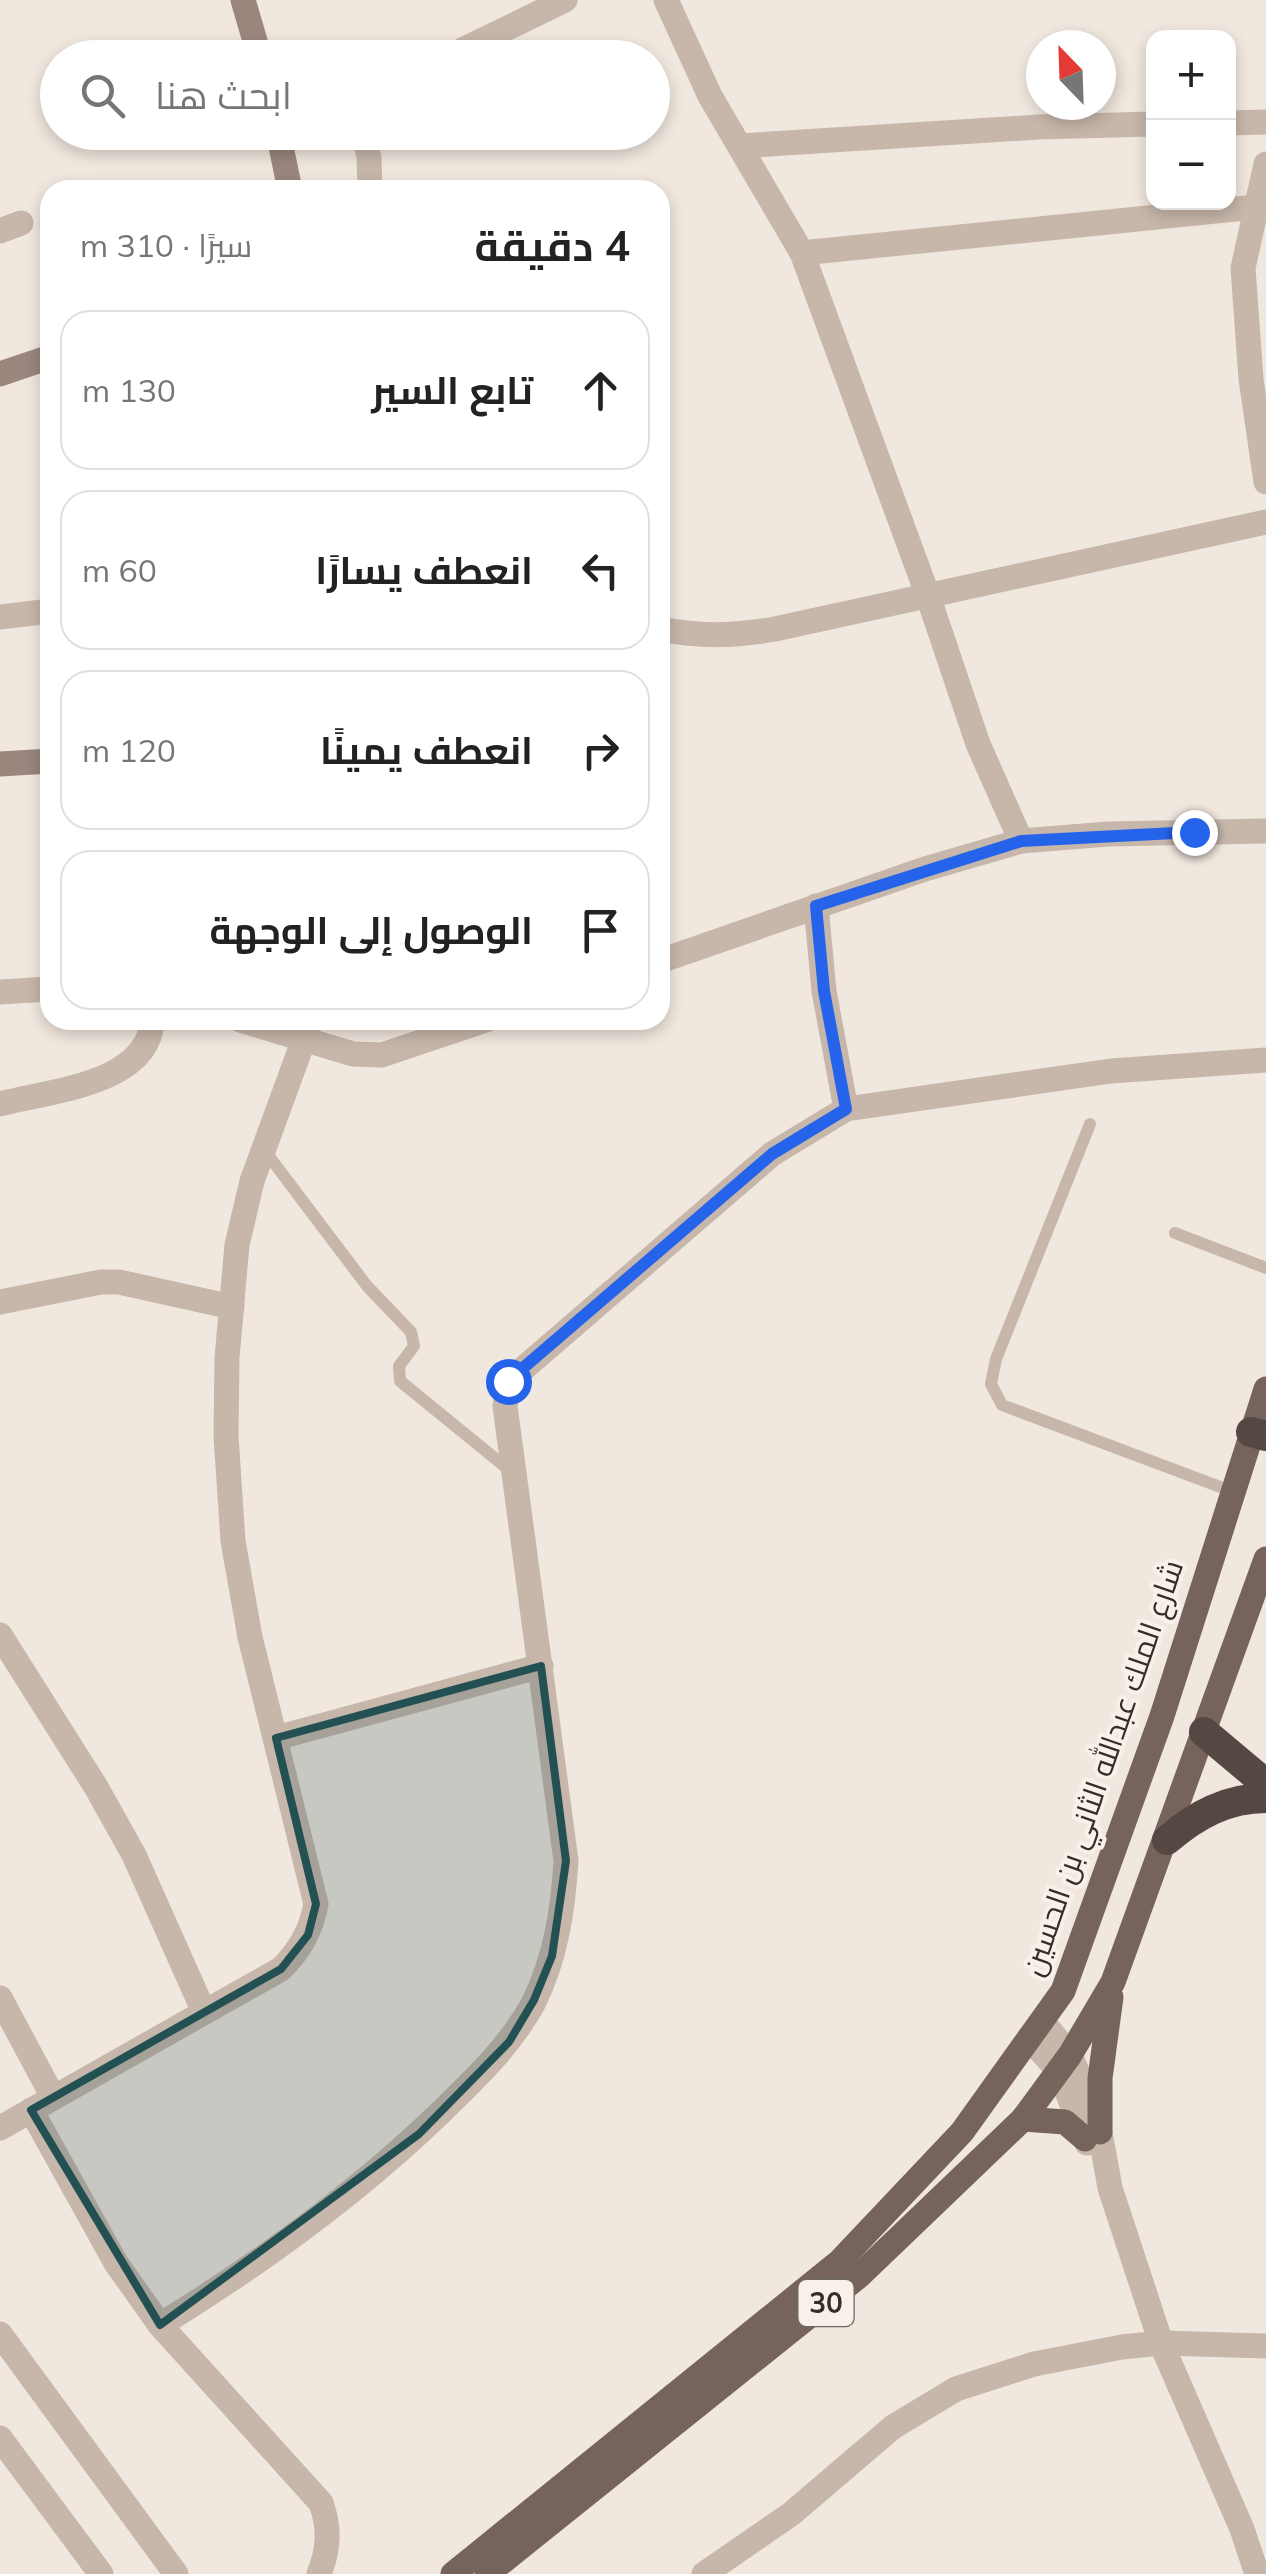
<!DOCTYPE html>
<html lang="ar">
<head>
<meta charset="utf-8">
<style>
  :root { --surface:#fff; --page:#f2f2f2; --text:#222; --muted:#767676; --line:#e0e0e0 }
  body { margin:0; font-family:Mulish,Cairo,sans-serif; background:var(--page); color:var(--text); direction:rtl }
  .controls { position:absolute; right:30px; top:30px; display:grid; overflow:hidden; border-radius:20px; box-shadow:0 5px 15px #0003 }
  .controls button { width:90px; height:90px; display:grid; place-items:center; padding:0; border:0; border-bottom:2px solid var(--line); background:var(--surface); color:var(--text); font:50px sans-serif }
  .compass { position:absolute; left:1026px; top:30px; width:90px; height:90px; border-radius:50%; background:var(--surface); box-shadow:0 5px 15px #0003; rotate:337deg }
  .stop { position:absolute; width:30px; height:30px; margin:-22px; border:8px solid #2563eb; border-radius:50%; background:#fff }
  .stop.end { background:#2563eb; border-color:#fff; box-shadow:0 2px 10px #0008 }
  .list { margin:0; padding:0; list-style:none }
  h2 { display:flex; justify-content:space-between; align-items:center; height:130px; margin:0; padding:0 40px; font-size:42px }
  h2 small { font-size:32px; font-weight:400; color:var(--muted) }
  .list li { display:grid; grid-template-columns:65px 1fr auto; gap:30px; align-items:center; box-sizing:border-box; height:160px; margin:0 20px 20px; padding:0 20px; border:2px solid var(--line); border-radius:30px }
  .list b { display:block; font-size:38px; white-space:nowrap }
  .list em { font-size:32px; font-style:normal; color:var(--muted) }
  .icon { flex:none; width:55px; height:55px; fill:none; stroke:currentColor; stroke-width:2; stroke-linecap:round; stroke-linejoin:round }
  .map { position:relative; flex:none; width:1266px; height:2574px; overflow:hidden; direction:ltr }
  .search { position:absolute; background:var(--surface); box-shadow:0 5px 15px #0003; left:40px; top:40px; width:630px; height:110px; display:flex; align-items:center; gap:25px; box-sizing:border-box; padding:0 35px; border-radius:55px; color:var(--muted); font-size:38px }
  .panel { position:absolute; background:var(--surface); box-shadow:0 5px 15px #0003; left:40px; top:180px; width:630px; height:850px; border-radius:30px; direction:rtl }
  .map>svg:first-child { display:block }
  .lines { fill:none; stroke-linecap:round; stroke-linejoin:round }
  .lane { stroke:#c7b7ab; stroke-width:12 }
  .street { stroke:#c7b7ab; stroke-width:25 }
  .secondary { stroke:#9a867d; stroke-width:25 }
  .primary { stroke:#76645c; stroke-width:25 }
  .highway { stroke:#554742; stroke-width:30 }
  .route { stroke:#2563eb; stroke-width:12 }
  .marked { fill:#235153; fill-opacity:0.2; stroke:#235153; stroke-width:8; stroke-linejoin:round }
  .labels { text-anchor:middle; stroke-width:8; stroke-linejoin:round; paint-order:stroke }
  .shield { fill:#f8f1ea; stroke:#706864; stroke-width:2.5 }
  .shield-label { font-size:28px; font-weight:bold; fill:#362d2a }
  .street-label { font-size:30px; fill:#362d2a; stroke:#f8f1ea }
</style>
</head>
<body>
<div class="map">
<svg width="1266" height="2574" viewBox="0 0 1266 2574">
  <rect width="100%" height="100%" fill="#f0e7de"/>
  <g class="lines">
    <g class="lane">
      <polyline points="1090,1124 996,1359 991,1384 1002,1405 1231,1491"/>
      <polyline points="265,1151 367,1286 411,1332 414,1346 399,1366 400,1381 513,1473"/>
      <polyline points="1175,1233 1266,1268"/>
    </g>
    <g class="street">
      <polyline points="666,0 710,96 802,253 928,596 978,744 1021,841"/>
      <polyline points="446,58 565,0"/>
      <polyline points="1228,123 1266,122"/>
      <polyline points="364,132 369,158 370,190"/>
      <polyline points="740,146 1038,127 1154,124"/>
      <polyline points="1266,164 1243,268 1251,379 1266,482"/>
      <polyline points="0,231 21,223"/>
      <polyline points="802,253 1266,206"/>
      <polyline points="0,617 50,611"/>
      <path d="M 660,629 C 701,637 734,636 775,629 L 1266,522"/>
      <polyline points="816,906 824,991 846,1109"/>
      <polyline points="660,961 925,869 1021,841 1108,834 1266,831"/>
      <polyline points="0,992 50,989"/>
      <polyline points="240,1020 353,1054 382,1055 486,1020"/>
      <path d="M 0,1104 C 49,1091 150,1084 152,1020"/>
      <polyline points="0,1302 101,1282 119,1282 232,1307"/>
      <polyline points="0,1635 96,1787 134,1855 204,2012"/>
      <polyline points="276,1738 541,1666"/>
      <polyline points="0,1998 53,2097"/>
      <polyline points="1042,2021 1070,2055 1086,2092 1100,2132 1110,2188 1161,2343 1242,2529 1257,2574"/>
      <polyline points="1029,2038 1059,2071 1087,2143"/>
      <path d="M 31,2110 L 116,2263 L 160,2325 L 321,2503 C 330,2528 329,2549 319,2574"/>
      <path d="M 0,2128 L 281,1969 C 300,1950 311,1931 316,1904 L 250,1637 L 233,1541 L 226,1436 L 227,1358 L 237,1245 L 252,1181 L 311,1020"/>
      <path d="M 160,2325 C 261,2263 355,2195 440,2113 C 475,2079 511,2045 534,2002 C 556,1957 563,1909 566,1861 L 505,1406 L 509,1381 L 772,1154 L 846,1109 L 1111,1071 L 1266,1060"/>
      <polyline points="0,2334 176,2574"/>
      <polyline points="0,2438 101,2574"/>
      <polyline points="704,2574 791,2514 893,2427 956,2389 1034,2364 1122,2347 1161,2343 1266,2346"/>
    </g>
    <g class="secondary">
      <polyline points="243,0 260,58"/>
      <polyline points="278,132 290,190"/>
      <polyline points="0,374 50,357"/>
      <polyline points="0,764 50,761"/>
    </g>
    <g class="primary">
      <polyline points="1023,2119 1065,2122 1085,2139"/>
      <polyline points="1100,2132 1100,2078 1111,1997"/>
      <polyline points="453,2574 839,2262 962,2132 1063,1991 1162,1716 1266,1389"/>
      <polyline points="487,2574 859,2276 1023,2119 1070,2055 1113,1982 1266,1559"/>
    </g>
    <g class="highway">
      <polyline points="1251,1432 1266,1436"/>
      <polyline points="1204,1732 1266,1784"/>
      <path d="M 1167,1840 C 1196,1815 1227,1798 1266,1798"/>
    </g>
  </g>
  <g class="lines">
    <polyline class="route" points="508,1381 772,1154 846,1109 824,991 816,906 1021,841 1194,832"/>
  </g>
  <path class="marked" d="M 541,1666 L 566,1861 L 552,1956 L 534,2000 L 509,2042 L 419,2134 L 160,2325 L 31,2110 L 281,1969 L 308,1935 L 316,1904 L 276,1738 Z"/>
  <g class="labels">
    <rect class="shield" x="798.5" y="2280" width="55" height="46" rx="8"/>
    <g class="shield-label">
      <text x="826" y="2313">30</text>
    </g>
    <g class="street-label">
      <text transform="translate(1103 1768) rotate(-71)" y="10">شارع الملك عبدالله الثاني بن الحسين</text>
    </g>
  </g>
</svg>
<div class="controls">
<button>+</button>
<button>−</button>
</div>
<svg class="compass" viewBox="-18 -18 36 36"><path d="M0-13l5 13h-10z" fill="#e53935"/><path d="M0 13l5-13h-10z" fill="#767676"/></svg>
<div class="stop" style="left:508px;top:1381px"></div>
<div class="stop end" style="left:1194px;top:832px"></div>
<div class="search"><svg class="icon" aria-label="search" viewBox="0 0 24 24"><circle cx="10" cy="10" r="6"/><path d="M15 15l6 6"/></svg>ابحث هنا</div>
<section class="panel">
<h2>4 دقيقة<small>سيرًا · 310 m</small></h2>
<ul class="list">
<li><svg class="icon" aria-label="ahead" viewBox="0 0 24 24"><path d="M12 20V5M6 11l6-6 6 6"/></svg><div><b>تابع السير</b></div><em>130 m</em></li>
<li><svg class="icon" aria-label="left" viewBox="0 0 24 24"><path d="M17 20v-9H6M10 6l-5 5 5 5"/></svg><div><b>انعطف يسارًا</b></div><em>60 m</em></li>
<li><svg class="icon" aria-label="right" viewBox="0 0 24 24"><path d="M7 20v-9h11M14 6l5 5-5 5"/></svg><div><b>انعطف يمينًا</b></div><em>120 m</em></li>
<li><svg class="icon" aria-label="arrive" viewBox="0 0 24 24"><path d="M6 21V4h12l-3 4 3 4H6"/></svg><div><b>الوصول إلى الوجهة</b></div></li>
</ul>
</section>
</div>
</body>
</html>
